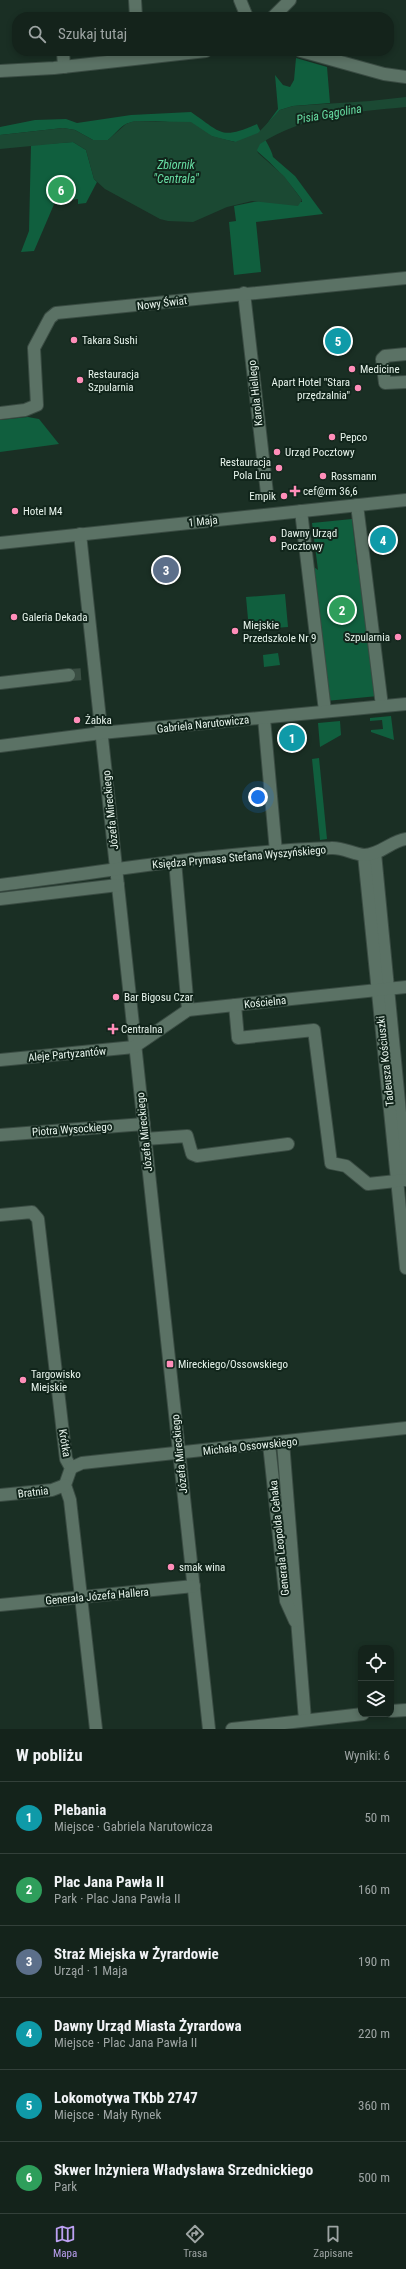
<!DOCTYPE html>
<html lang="pl">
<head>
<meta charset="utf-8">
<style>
  :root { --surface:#14231b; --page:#212f28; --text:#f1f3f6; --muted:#9da4a3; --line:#33403a; --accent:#bca0f2 }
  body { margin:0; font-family:"Roboto Condensed",sans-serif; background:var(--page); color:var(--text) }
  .controls { position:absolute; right:12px; bottom:12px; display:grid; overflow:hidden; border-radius:8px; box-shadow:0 2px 6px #0003 }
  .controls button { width:36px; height:36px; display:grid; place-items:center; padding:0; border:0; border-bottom:1px solid var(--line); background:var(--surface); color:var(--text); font:20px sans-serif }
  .you { position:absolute; left:258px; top:797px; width:14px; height:14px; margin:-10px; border:3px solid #fff; border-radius:50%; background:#1a73e8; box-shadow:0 0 0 6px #1a73e833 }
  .badge { display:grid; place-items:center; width:26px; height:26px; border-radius:50%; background:var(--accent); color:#fff; font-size:13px; font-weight:700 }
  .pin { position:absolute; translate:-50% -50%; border:2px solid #fff; box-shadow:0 1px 4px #0006 }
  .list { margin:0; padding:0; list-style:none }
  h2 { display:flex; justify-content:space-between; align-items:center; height:52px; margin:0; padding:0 16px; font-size:17px }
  h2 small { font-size:13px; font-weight:400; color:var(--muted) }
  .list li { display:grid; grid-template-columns:26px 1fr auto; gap:12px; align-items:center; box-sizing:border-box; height:72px; padding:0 16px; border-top:1px solid var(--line) }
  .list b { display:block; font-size:15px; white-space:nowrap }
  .list p { margin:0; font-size:13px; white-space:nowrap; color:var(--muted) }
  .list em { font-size:13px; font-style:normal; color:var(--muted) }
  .icon { flex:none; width:22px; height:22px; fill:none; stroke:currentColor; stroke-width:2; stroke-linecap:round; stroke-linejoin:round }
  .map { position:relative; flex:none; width:406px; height:1729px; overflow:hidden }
  .search { position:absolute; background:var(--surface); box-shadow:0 2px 6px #0003; left:12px; right:12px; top:12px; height:44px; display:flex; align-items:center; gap:10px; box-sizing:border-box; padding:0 14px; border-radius:16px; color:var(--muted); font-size:15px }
  .sheet { height:484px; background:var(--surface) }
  nav { display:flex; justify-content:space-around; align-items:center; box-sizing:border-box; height:56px; border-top:1px solid var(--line); background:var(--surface); font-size:11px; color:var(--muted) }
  nav a { display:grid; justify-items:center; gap:2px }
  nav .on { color:var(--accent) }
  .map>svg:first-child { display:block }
  .green { fill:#105f3e }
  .water { fill:#1b4933 }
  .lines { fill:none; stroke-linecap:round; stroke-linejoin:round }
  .minor-tunnel { stroke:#394d42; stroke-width:12; stroke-dasharray:12 6; stroke-linecap:butt }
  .minor-casing { stroke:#3a4c43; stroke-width:14 }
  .minor { stroke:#5b7265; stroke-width:12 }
  .poi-dot { fill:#ff8eb9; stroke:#11251b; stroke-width:1.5 }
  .labels { text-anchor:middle; stroke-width:4; stroke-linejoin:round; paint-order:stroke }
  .street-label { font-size:11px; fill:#e7f4ec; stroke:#11251b }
  .poi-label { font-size:11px; fill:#e7f4ec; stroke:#11251b; text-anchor:start }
  .water-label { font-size:12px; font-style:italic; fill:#68dea4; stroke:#11251b }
</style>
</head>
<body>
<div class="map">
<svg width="406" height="1729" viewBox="0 0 406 1729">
  <rect width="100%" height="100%" fill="#1a2f24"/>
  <g class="green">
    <polygon points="296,58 327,67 330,103 293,106 280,110 264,128 278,109 275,75 283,85 290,87 294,80"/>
    <path d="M 191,112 C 222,133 220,140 257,124 C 261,134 272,149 273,157 L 295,176 L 323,214 L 256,222 L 261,272 L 234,275 L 229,222 L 236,221 L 234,206 L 259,201 L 302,202 L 302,200 C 289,182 274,165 257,151 C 246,142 227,141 214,137 C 207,135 202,129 195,126 C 184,122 136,118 126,124 C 120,127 114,135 108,140 L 93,140 L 75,130 L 63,128 L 0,135 L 0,127 L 35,120 L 66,119 L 77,123 L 131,115 Z"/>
    <polygon points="73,142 86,150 94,179 97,182 86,203 78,204 78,199 55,202 34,251 21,252 29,231 31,145"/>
    <polygon points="28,417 39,419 59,444 0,452 0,420"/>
    <polygon points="352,519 357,564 363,568 378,696 326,701 311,565 318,570 312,523"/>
    <polygon points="285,594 288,627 249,630 246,597"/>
    <polygon points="278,653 280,665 264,667 263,655"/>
    <polygon points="391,716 394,740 371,732 371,730 383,729 382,720 370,721 370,718"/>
    <polygon points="340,721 341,735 320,747 318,723"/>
    <polygon points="319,758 327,839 320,840 312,759"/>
  </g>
  <g class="water">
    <path d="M 406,97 L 406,107 C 354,112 305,115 260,144 L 257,150 L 258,153 L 284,176 L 302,200 L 298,206 L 252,201 L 227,207 L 193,222 L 168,221 L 160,219 L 105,189 L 94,179 L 86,150 L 73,142 L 0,149 L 0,135 L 63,128 L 75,130 L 93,140 L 108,140 L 126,124 L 134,121 L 191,122 L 212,136 L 235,142 L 258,133 L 280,110 L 293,106 L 370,101 Z"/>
    <circle cx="342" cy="610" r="6"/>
  </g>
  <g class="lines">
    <polyline class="minor-tunnel" points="69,675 84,674"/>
    <defs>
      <g id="minor">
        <polyline points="135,0 136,17"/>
        <polyline points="240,0 247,17"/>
        <polyline points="273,17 290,0"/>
        <polyline points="63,51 64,67"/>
        <polyline points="301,51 384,74 406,77"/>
        <polyline points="0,71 54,68 206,51"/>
        <polyline points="244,293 267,493"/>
        <polyline points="406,354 385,356 382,359 385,383 406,382"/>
        <polyline points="0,413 25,410 37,405 34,348 50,318 56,313 406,278"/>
        <polyline points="357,505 382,706"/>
        <polyline points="301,511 325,711"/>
        <polyline points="80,534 209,1729"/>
        <polyline points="0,543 406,500"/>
        <polyline points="0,683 69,675"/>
        <polyline points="264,718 276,852"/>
        <polyline points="0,746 101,733 406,704"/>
        <polyline points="375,853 406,1175"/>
        <polyline points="364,855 406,1268"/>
        <polyline points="175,861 188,1010"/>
        <path d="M 0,885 C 110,871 220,852 331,848 C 342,847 353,854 364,855 C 380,855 391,841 406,839"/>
        <polyline points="0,899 118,885"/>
        <polyline points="235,1005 238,1038 314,1030 331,1163 346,1166 368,1184 406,1180"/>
        <polyline points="0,1060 134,1047 188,1010 406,987"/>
        <polyline points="0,1135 144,1124"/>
        <polyline points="145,1139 187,1136 192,1154 197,1156 288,1144"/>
        <polyline points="0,1215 32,1212 38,1219 66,1459 71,1468 65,1485 70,1500 96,1729"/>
        <polyline points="283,1442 305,1720"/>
        <polyline points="269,1444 286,1601 295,1621"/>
        <polyline points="71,1468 82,1463 406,1428"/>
        <polyline points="0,1495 52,1490 65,1485"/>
        <polyline points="0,1605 194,1586"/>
        <polyline points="391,1711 406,1710"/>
        <polyline points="232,1729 363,1714"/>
      </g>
    </defs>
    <use href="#minor" class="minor-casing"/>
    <use href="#minor" class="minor"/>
  </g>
  <g class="poi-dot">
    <circle cx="74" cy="340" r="4"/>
    <circle cx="352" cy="369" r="4"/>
    <circle cx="80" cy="380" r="4"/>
    <circle cx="358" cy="388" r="4"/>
    <circle cx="332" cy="437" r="4"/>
    <circle cx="277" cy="452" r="4"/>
    <circle cx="279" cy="468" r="4"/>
    <circle cx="323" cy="476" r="4"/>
    <path d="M293 485h4v4h4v4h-4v4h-4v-4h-4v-4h4z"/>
    <circle cx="284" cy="496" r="4"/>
    <circle cx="15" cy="511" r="4"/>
    <circle cx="273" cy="539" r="4"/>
    <circle cx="14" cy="617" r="4"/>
    <circle cx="235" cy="631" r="4"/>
    <circle cx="398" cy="637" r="4"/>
    <circle cx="77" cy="720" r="4"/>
    <circle cx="116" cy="997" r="4"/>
    <path d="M111 1023h4v4h4v4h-4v4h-4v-4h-4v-4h4z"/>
    <rect x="166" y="1360" width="8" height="8" rx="2"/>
    <circle cx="23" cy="1380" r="4"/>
    <circle cx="171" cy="1567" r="4"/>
  </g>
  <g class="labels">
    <g class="street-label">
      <text transform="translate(162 303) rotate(-7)" y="4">Nowy Świat</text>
      <text transform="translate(255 393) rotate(-96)" y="4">Karola Hiellego</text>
      <text transform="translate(203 521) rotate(-6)" y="4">1 Maja</text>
      <text transform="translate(203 724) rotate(-6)" y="4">Gabriela Narutowicza</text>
      <text transform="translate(110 810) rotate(-96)" y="4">Józefa Mireckiego</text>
      <text transform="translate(239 857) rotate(-5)" y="4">Księdza Prymasa Stefana Wyszyńskiego</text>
      <text transform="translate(265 1002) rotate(-6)" y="4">Kościelna</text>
      <text transform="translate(67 1054) rotate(-5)" y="4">Aleje Partyzantów</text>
      <text transform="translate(385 1061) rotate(-96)" y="4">Tadeusza Kościuszki</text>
      <text transform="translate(72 1129) rotate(-4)" y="4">Piotra Wysockiego</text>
      <text transform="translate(144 1132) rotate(-96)" y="4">Józefa Mireckiego</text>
      <text transform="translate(65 1443) rotate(81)" y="4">Krótka</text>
      <text transform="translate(250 1446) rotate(-6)" y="4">Michała Ossowskiego</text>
      <text transform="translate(179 1454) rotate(-96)" y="4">Józefa Mireckiego</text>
      <text transform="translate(33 1492) rotate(-7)" y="4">Bratnia</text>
      <text transform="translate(279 1538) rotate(-96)" y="4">Generała Leopolda Cehaka</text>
      <text transform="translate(97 1596) rotate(-5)" y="4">Generała Józefa Hallera</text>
    </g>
    <g class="poi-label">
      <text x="82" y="344">Takara Sushi</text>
      <text x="360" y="373">Medicine</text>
      <text x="88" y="378">Restauracja<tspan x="88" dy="13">Szpularnia</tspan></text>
      <text x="350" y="386" text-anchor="end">Apart Hotel "Stara<tspan x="350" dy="13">przędzalnia"</tspan></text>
      <text x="340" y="441">Pepco</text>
      <text x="285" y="456">Urząd Pocztowy</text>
      <text x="271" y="466" text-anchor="end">Restauracja<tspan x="271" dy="13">Pola Lnu</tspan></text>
      <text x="331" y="480">Rossmann</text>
      <text x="303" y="495">cef@rm 36,6</text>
      <text x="276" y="500" text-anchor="end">Empik</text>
      <text x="23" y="515">Hotel M4</text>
      <text x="281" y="537">Dawny Urząd<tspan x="281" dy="13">Pocztowy</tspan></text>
      <text x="22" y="621">Galeria Dekada</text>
      <text x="243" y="629">Miejskie<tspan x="243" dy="13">Przedszkole Nr 9</tspan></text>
      <text x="390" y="641" text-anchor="end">Szpularnia</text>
      <text x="85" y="724">Żabka</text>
      <text x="124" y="1001">Bar Bigosu Czar</text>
      <text x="121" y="1033">Centralna</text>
      <text x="178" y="1368">Mireckiego/Ossowskiego</text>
      <text x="31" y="1378">Targowisko<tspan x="31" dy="13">Miejskie</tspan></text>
      <text x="179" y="1571">smak wina</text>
    </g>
    <g class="water-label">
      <text transform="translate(329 114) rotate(-10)" y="4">Pisia Gągolina</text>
      <text x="176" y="169">Zbiornik<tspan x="176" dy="14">"Centrala"</tspan></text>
    </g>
  </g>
</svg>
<div class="controls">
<button><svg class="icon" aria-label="locate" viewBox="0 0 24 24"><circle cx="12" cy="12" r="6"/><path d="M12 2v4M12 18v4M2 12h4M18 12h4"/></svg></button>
<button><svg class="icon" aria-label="layers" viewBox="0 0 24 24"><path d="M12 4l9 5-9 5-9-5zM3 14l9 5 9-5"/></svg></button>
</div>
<div class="you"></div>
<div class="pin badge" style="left:292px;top:738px;background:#0f9aa8">1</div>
<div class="pin badge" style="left:342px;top:610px;background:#2e9e5b">2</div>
<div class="pin badge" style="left:166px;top:570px;background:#5c6f8a">3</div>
<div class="pin badge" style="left:383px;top:540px;background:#0f9aa8">4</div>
<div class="pin badge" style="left:338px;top:341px;background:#0f9aa8">5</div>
<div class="pin badge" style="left:61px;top:190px;background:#2e9e5b">6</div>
<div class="search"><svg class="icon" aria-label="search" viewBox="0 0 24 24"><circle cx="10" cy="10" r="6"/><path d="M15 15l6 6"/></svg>Szukaj tutaj</div>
</div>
<section class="sheet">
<h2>W pobliżu<small>Wyniki: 6</small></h2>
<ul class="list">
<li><span class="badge" style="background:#0f9aa8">1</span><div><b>Plebania</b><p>Miejsce · Gabriela Narutowicza</p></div><em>50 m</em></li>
<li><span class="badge" style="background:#2e9e5b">2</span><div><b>Plac Jana Pawła II</b><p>Park · Plac Jana Pawła II</p></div><em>160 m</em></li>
<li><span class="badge" style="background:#5c6f8a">3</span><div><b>Straż Miejska w Żyrardowie</b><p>Urząd · 1 Maja</p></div><em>190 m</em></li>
<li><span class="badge" style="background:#0f9aa8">4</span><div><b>Dawny Urząd Miasta Żyrardowa</b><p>Miejsce · Plac Jana Pawła II</p></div><em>220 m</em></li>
<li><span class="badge" style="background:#0f9aa8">5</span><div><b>Lokomotywa TKbb 2747</b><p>Miejsce · Mały Rynek</p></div><em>360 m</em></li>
<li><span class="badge" style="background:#2e9e5b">6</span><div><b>Skwer Inżyniera Władysława Srzednickiego</b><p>Park</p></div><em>500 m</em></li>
</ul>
</section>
<nav>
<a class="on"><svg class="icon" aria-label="map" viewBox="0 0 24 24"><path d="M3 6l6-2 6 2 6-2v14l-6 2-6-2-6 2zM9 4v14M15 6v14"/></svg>Mapa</a>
<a><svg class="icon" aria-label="directions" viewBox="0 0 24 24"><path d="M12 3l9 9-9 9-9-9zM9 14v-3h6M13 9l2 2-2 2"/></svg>Trasa</a>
<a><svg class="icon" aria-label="saved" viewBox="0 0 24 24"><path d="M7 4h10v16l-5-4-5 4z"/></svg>Zapisane</a>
</nav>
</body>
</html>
